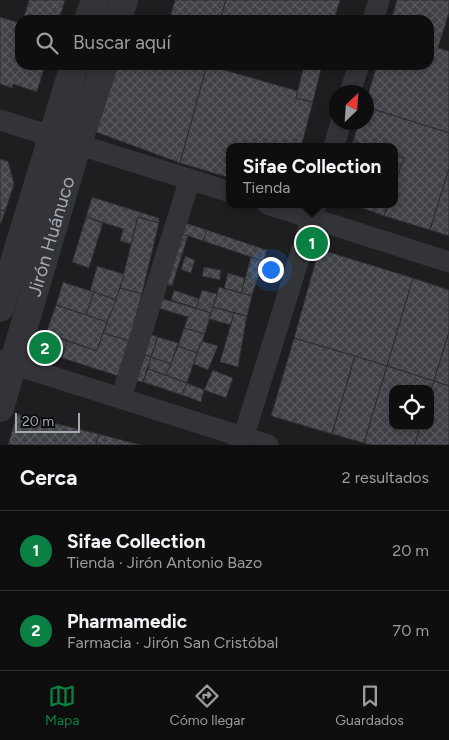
<!DOCTYPE html>
<html lang="es">
<head>
<meta charset="utf-8">
<style>
  :root { --surface:#0e0e0f; --page:#1c1c1d; --text:#f1f3f6; --muted:#9b9c9e; --line:#2e2e2f; --accent:#0b8043 }
  body { margin:0; font-family:Figtree,sans-serif; background:var(--page); color:var(--text) }
  .controls { position:absolute; right:15px; bottom:15px; display:grid; overflow:hidden; border-radius:10px; box-shadow:0 2px 8px #0003 }
  .controls button { width:45px; height:45px; display:grid; place-items:center; padding:0; border:0; border-bottom:1px solid var(--line); background:var(--surface); color:var(--text); font:25px sans-serif }
  .compass { position:absolute; left:329px; top:85px; width:45px; height:45px; border-radius:50%; background:var(--surface); box-shadow:0 2px 8px #0003; rotate:25deg }
  .scale { position:absolute; left:15px; bottom:12px; width:65px; box-sizing:border-box; padding-left:5px; border:2px solid #a4a8b3; border-top:0; font-size:14px; line-height:18px; white-space:nowrap; color:#a4a8b3; -webkit-text-stroke:4px #0d0d0f; paint-order:stroke }
  .you { position:absolute; left:270px; top:269px; width:18px; height:18px; margin:-12px; border:4px solid #fff; border-radius:50%; background:#1a73e8; box-shadow:0 0 0 8px #1a73e833 }
  .badge { display:grid; place-items:center; width:32px; height:32px; border-radius:50%; background:var(--accent); color:#fff; font-size:16px; font-weight:700 }
  .pin { position:absolute; translate:-50% -50%; border:2px solid #fff; box-shadow:0 1px 5px #0006 }
  .popup { position:absolute; left:226px; top:143px; width:172px; height:65px; box-sizing:border-box; display:grid; place-content:center; border-radius:10px; background:var(--surface); filter:drop-shadow(0 1px 4px #0005); font-size:16px; white-space:nowrap; color:var(--muted) }
  .popup b { font-size:19px; color:var(--text) }
  .popup::after { content:''; position:absolute; left:50%; top:100%; margin-left:-10px; border:10px solid transparent; border-top-color:var(--surface) }
  .list { margin:0; padding:0; list-style:none }
  h2 { display:flex; justify-content:space-between; align-items:center; height:65px; margin:0; padding:0 20px; font-size:21px }
  h2 small { font-size:16px; font-weight:400; color:var(--muted) }
  .list li { display:grid; grid-template-columns:32px 1fr auto; gap:15px; align-items:center; box-sizing:border-box; height:80px; padding:0 20px; border-top:1px solid var(--line) }
  .list b { display:block; font-size:19px; white-space:nowrap }
  .list p { margin:0; font-size:16px; white-space:nowrap; color:var(--muted) }
  .list em { font-size:16px; font-style:normal; color:var(--muted) }
  .icon { flex:none; width:28px; height:28px; fill:none; stroke:currentColor; stroke-width:2; stroke-linecap:round; stroke-linejoin:round }
  .map { position:relative; flex:none; width:449px; height:445px; overflow:hidden }
  .search { position:absolute; background:var(--surface); box-shadow:0 2px 8px #0003; left:15px; right:15px; top:15px; height:55px; display:flex; align-items:center; gap:12px; box-sizing:border-box; padding:0 18px; border-radius:15px; color:var(--muted); font-size:19px }
  .sheet { height:225px; background:var(--surface) }
  nav { display:flex; justify-content:space-around; align-items:center; box-sizing:border-box; height:70px; border-top:1px solid var(--line); background:var(--surface); font-size:14px; color:var(--muted) }
  nav a { display:grid; justify-items:center; gap:2px }
  nav .on { color:var(--accent) }
  .map>svg:first-child { display:block }
  .built { fill:#1e1e21; fill-rule:evenodd }
  .building { fill:url(#building-cross-hatch); stroke:#2d2c2f }
  .lines { fill:none; stroke-linecap:round; stroke-linejoin:round }
  .minor { stroke:#333438; stroke-width:21 }
  .tertiary { stroke:#333438; stroke-width:28 }
  .labels { text-anchor:middle; stroke-width:5; stroke-linejoin:round; paint-order:stroke }
  .street-label { font-size:19px; fill:#a4a8b3; stroke:#0d0d0f }
</style>
</head>
<body>
<div class="map">
<svg width="449" height="445" viewBox="0 0 449 445">
  <defs>
    <pattern id="building-cross-hatch" width="8" height="8" patternUnits="userSpaceOnUse" patternTransform="scale(1.25)"><rect width="8" height="8" fill="#414247"/><path d="M0 0l8 8M0 8l8-8" fill="none" stroke="#595a5f"/></pattern>
  </defs>
  <rect width="100%" height="100%" fill="#121214"/>
  <path class="built" d="M 0,0 L 449,0 L 449,445 L 0,445 ZM 20,20 L 429,20 L 429,65 L 20,65 ZM 336,92 L 366,92 L 366,122 L 336,122 ZM 230,147 L 394,147 L 394,204 L 230,204 ZM 393,389 L 430,389 L 430,426 L 393,426 Z"/>
  <g class="building">
    <polygon points="29,0 65,0 59,20 23,20"/>
    <polygon points="175,0 226,0 220,20 169,20"/>
    <polygon points="226,0 340,0 334,20 220,20"/>
    <polygon points="397,0 449,0 449,13 438,48 449,51 449,133 366,107 366,101 377,65 429,65 429,20 391,20"/>
    <polygon points="0,17 20,23 20,65 45,65 37,92 13,84 12,88 0,84"/>
    <polygon points="115,65 207,65 180,163 93,131"/>
    <polygon points="207,65 298,91 296,98 313,102 301,147 230,147 230,178 180,163"/>
    <polygon points="304,65 322,65 313,102 296,98"/>
    <polygon points="366,107 449,133 449,169 430,230 384,216 388,204 394,204 394,185 404,158 394,155 394,147 371,147 353,141 359,122 366,122"/>
    <polygon points="353,141 371,147 351,147"/>
    <polygon points="394,155 404,158 394,185"/>
    <polygon points="0,159 8,161 14,184 5,212 0,210"/>
    <polygon points="449,169 449,236 430,230"/>
    <polygon points="92,197 159,218 159,223 138,217 131,244 120,241 123,229 86,217"/>
    <polygon points="351,204 388,204 384,216"/>
    <polygon points="0,210 5,212 0,226"/>
    <polygon points="86,217 103,223 89,268 72,262"/>
    <polygon points="138,217 159,223 142,294 120,288"/>
    <polygon points="183,222 207,230 203,241 179,233"/>
    <polygon points="207,230 267,250 263,261 203,241"/>
    <polygon points="179,233 188,236 172,286 163,283"/>
    <polygon points="319,249 413,278 387,366 294,338"/>
    <polygon points="185,256 195,260 191,273 181,270"/>
    <polygon points="251,257 263,261 252,296 241,293"/>
    <polygon points="97,266 124,274 116,300 90,291"/>
    <polygon points="204,267 221,270 220,280 202,276"/>
    <polygon points="228,273 245,278 241,293 224,288"/>
    <polygon points="413,278 449,290 449,332 434,381 387,366"/>
    <polygon points="63,282 94,292 86,315 56,305"/>
    <polygon points="219,287 252,296 247,316 213,307"/>
    <polygon points="120,288 142,294 129,341 103,333"/>
    <polygon points="174,290 200,299 196,308 171,300"/>
    <polygon points="202,290 217,294 211,313 196,308"/>
    <polygon points="94,292 116,300 107,322 86,315"/>
    <polygon points="161,298 211,313 205,334 184,328 188,317 158,308"/>
    <polygon points="56,305 107,322 97,351 46,333"/>
    <polygon points="213,307 234,313 231,325 209,319"/>
    <polygon points="234,313 247,316 238,367 220,362"/>
    <polygon points="184,328 205,334 197,353 178,346"/>
    <polygon points="449,332 449,386 434,381"/>
    <polygon points="46,333 67,341 62,358 39,351"/>
    <polygon points="103,333 129,341 118,376 62,358 67,341 97,351"/>
    <polygon points="147,333 158,337 151,357 139,354"/>
    <polygon points="158,337 178,343 171,364 151,357"/>
    <polygon points="294,338 355,356 332,434 271,416"/>
    <polygon points="202,341 218,346 208,370 193,364"/>
    <polygon points="178,346 197,353 187,383 166,375"/>
    <polygon points="139,354 151,357 143,382 136,381"/>
    <polygon points="355,356 387,366 364,443 332,434"/>
    <polygon points="151,357 171,364 166,375 148,369"/>
    <polygon points="387,366 434,381 430,393 430,389 393,389 393,426 420,426 415,445 370,445 364,443"/>
    <polygon points="148,369 187,383 182,395 143,382"/>
    <polygon points="213,370 233,378 226,398 204,390"/>
    <polygon points="434,381 449,386 449,445 415,445 420,426 430,426 430,393"/>
    <polygon points="187,383 204,390 201,402 182,395"/>
    <polygon points="17,414 99,434 96,445 8,445"/>
    <polygon points="99,434 141,445 96,445"/>
  </g>
  <g class="lines">
    <g class="minor">
      <polyline points="373,20 379,0"/>
      <polyline points="350,92 359,65"/>
      <polyline points="0,120 230,192"/>
      <polyline points="334,147 341,122"/>
      <polyline points="267,204 449,262"/>
      <polyline points="0,360 268,445"/>
      <polyline points="121,398 190,179"/>
      <polyline points="241,445 316,204"/>
    </g>
    <g class="tertiary">
      <polyline points="88,20 95,0"/>
      <polyline points="118,20 124,0"/>
      <polyline points="0,308 74,65"/>
      <path id="s1" d="M 0,408 L 78,143 L 104,65"/>
    </g>
  </g>
  <g class="labels">
    <g class="street-label">
      <text dy="7" stroke="none"><textPath href="#s1" startOffset="179">Jirón Huánuco</textPath></text>
    </g>
  </g>
</svg>
<div class="controls">
<button><svg class="icon" aria-label="locate" viewBox="0 0 24 24"><circle cx="12" cy="12" r="6"/><path d="M12 2v4M12 18v4M2 12h4M18 12h4"/></svg></button>
</div>
<svg class="compass" viewBox="-18 -18 36 36"><path d="M0-13l5 13h-10z" fill="#e53935"/><path d="M0 13l5-13h-10z" fill="#9b9c9e"/></svg>
<div class="scale">20 m</div>
<div class="you"></div>
<div class="pin badge" style="left:312px;top:243px">1</div>
<div class="popup"><b>Sifae Collection</b>Tienda</div>
<div class="pin badge" style="left:45px;top:348px">2</div>
<div class="search"><svg class="icon" aria-label="search" viewBox="0 0 24 24"><circle cx="10" cy="10" r="6"/><path d="M15 15l6 6"/></svg>Buscar aquí</div>
</div>
<section class="sheet">
<h2>Cerca<small>2 resultados</small></h2>
<ul class="list">
<li><span class="badge">1</span><div><b>Sifae Collection</b><p>Tienda · Jirón Antonio Bazo</p></div><em>20 m</em></li>
<li><span class="badge">2</span><div><b>Pharmamedic</b><p>Farmacia · Jirón San Cristóbal</p></div><em>70 m</em></li>
</ul>
</section>
<nav>
<a class="on"><svg class="icon" aria-label="map" viewBox="0 0 24 24"><path d="M3 6l6-2 6 2 6-2v14l-6 2-6-2-6 2zM9 4v14M15 6v14"/></svg>Mapa</a>
<a><svg class="icon" aria-label="directions" viewBox="0 0 24 24"><path d="M12 3l9 9-9 9-9-9zM9 14v-3h6M13 9l2 2-2 2"/></svg>Cómo llegar</a>
<a><svg class="icon" aria-label="saved" viewBox="0 0 24 24"><path d="M7 4h10v16l-5-4-5 4z"/></svg>Guardados</a>
</nav>
</body>
</html>
